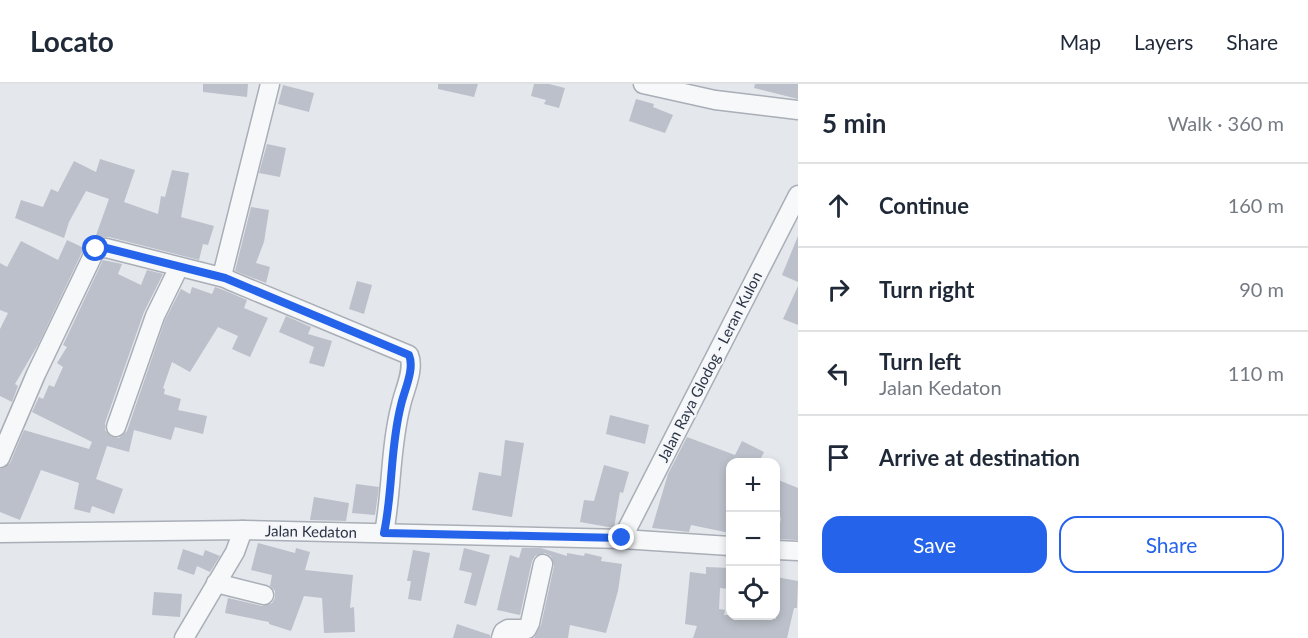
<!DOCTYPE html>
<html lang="en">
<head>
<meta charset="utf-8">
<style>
  :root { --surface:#fff; --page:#f2f2f3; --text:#1f2937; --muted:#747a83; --line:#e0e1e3; --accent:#2563eb }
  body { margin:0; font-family:Lato,sans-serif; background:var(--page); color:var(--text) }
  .controls { position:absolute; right:18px; bottom:18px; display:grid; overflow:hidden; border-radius:12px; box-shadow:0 3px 9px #0003 }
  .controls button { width:54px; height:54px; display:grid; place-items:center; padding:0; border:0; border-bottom:2px solid var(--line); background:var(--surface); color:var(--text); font:30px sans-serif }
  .stop { position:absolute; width:18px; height:18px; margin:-14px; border:4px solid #2563eb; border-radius:50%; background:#fff }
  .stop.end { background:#2563eb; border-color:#fff; box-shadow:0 2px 6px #0008 }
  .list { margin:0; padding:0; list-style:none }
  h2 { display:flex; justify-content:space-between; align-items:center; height:78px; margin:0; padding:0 24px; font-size:26px }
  h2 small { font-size:20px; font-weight:400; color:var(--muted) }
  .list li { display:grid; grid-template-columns:39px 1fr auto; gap:18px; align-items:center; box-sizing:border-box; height:84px; padding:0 24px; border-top:2px solid var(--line) }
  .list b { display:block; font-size:22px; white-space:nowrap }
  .list p { margin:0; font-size:20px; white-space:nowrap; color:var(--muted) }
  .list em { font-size:20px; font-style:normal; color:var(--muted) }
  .actions { display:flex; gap:12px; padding:18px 24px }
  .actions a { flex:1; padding:14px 0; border:2px solid var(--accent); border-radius:18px; text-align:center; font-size:21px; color:var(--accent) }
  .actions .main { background:var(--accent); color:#fff }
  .icon { flex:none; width:33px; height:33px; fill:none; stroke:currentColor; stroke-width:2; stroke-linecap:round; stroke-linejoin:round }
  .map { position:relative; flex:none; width:798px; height:554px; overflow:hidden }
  header { display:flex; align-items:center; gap:36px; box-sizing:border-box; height:84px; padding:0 30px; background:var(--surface); border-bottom:2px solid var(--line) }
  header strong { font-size:28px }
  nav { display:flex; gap:33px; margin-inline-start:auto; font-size:21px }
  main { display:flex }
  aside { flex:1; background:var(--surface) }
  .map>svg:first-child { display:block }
  .building { fill:#bbc0ca }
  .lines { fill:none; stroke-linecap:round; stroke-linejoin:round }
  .minor-casing { stroke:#a9aeb7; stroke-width:21 }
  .minor { stroke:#f7f8fa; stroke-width:18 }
  .route { stroke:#2563eb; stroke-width:8 }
  .labels { text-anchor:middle; stroke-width:4.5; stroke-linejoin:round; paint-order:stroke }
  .street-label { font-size:15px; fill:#2b3445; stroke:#f4f6f9 }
</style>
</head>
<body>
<header>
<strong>Locato</strong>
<nav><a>Map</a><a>Layers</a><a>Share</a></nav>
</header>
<main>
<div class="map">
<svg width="798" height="554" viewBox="0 0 798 554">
  <rect width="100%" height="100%" fill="#e4e7ec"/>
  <g class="building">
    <polygon points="203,0 248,0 247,13 203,8"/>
    <polygon points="438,0 478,0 474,13 438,5"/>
    <polygon points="534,0 549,0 565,4 559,24 544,20 546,16 531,12"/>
    <polygon points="755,0 798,0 798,15 754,4"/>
    <polygon points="283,1 314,9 309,28 278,20"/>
    <polygon points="636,15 654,20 653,23 673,31 665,49 629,37"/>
    <polygon points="267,60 286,64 280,93 259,89"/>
    <polygon points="100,75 135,86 124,118 158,130 161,112 165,113 172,86 189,89 181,133 214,142 208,161 203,160 199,176 109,153 95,154 109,115 86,107 69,138 64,154 15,134 21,116 43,123 51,105 58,108 74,77 96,88"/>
    <polygon points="251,123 269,126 264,158 256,179 270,183 266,199 235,187"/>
    <polygon points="798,152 798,198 782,191"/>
    <polygon points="67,156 84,164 39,259 15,300 18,302 12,318 0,312 0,245 8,229 0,226 0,179 7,183 21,157 58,176"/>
    <polygon points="103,176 122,180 118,190 141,201 147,186 163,190 144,228 105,339 105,346 112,353 119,354 127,347 165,236 181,205 190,210 192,203 212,210 215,203 221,205 247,216 244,224 268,234 250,273 232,265 238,252 218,243 190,288 172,278 163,304 165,305 164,310 181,315 178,326 207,332 203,350 175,343 171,356 134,346 129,368 107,362 96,395 123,405 114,430 92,422 90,429 74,425 79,399 41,386 20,436 0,428 0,385 10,379 24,346 89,365 92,358 32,328 39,313 43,315 49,301 54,303 63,283 57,279 67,263 63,261"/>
    <polygon points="357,197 372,201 364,230 349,225"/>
    <polygon points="798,202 798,241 783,235"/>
    <polygon points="286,232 311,243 308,250 332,257 324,283 309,279 314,263 279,248"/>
    <polygon points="610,331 649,341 645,360 606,350"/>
    <polygon points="687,353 735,371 742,357 764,368 759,378 730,378 730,449 691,441 689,448 652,444 668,390"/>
    <polygon points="505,356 524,359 512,433 472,426 479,388 501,392"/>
    <polygon points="604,381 629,388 623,409 620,408 614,444 580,438 584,416 594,417"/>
    <polygon points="776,395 798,404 798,456 777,455 781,434 776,431"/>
    <polygon points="356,400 379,403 375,431 352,429"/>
    <polygon points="314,413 349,419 346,437 310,436"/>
    <polygon points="258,459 295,469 296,464 310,468 305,486 353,491 350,524 354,523 355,548 324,549 322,514 304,512 291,547 269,540 269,538 225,529 228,514 262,522 272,519 275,514 275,507 270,502 272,491 251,486"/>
    <polygon points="464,464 490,471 476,522 464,519 472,489 459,486"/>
    <polygon points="522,464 541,464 567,472 567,469 584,472 585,469 602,473 601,477 622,480 618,507 606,549 570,541 568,554 534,554 541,541 554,482 551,472 545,469 535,472 532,477 520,531 497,526 510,471 519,474"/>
    <polygon points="183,465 203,472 205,466 220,472 210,488 197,482 194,491 177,485"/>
    <polygon points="413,466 430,469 421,517 408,515 411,497 407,497"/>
    <polygon points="706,483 730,484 730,505 720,504 719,525 725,526 724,531 761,531 776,535 776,493 798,497 797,524 794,524 787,554 693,554 697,542 685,540 690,488 706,490"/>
    <polygon points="154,508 182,510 180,533 152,531"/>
    <polygon points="457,540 490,551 490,554 453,554"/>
  </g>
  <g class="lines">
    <defs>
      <g id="minor">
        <path d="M 270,0 L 223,188 L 225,194 L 231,197 L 409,271 C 415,285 404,307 401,321 C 390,363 392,407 384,449"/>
        <polyline points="643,0 715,16 798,26"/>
        <polyline points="116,343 155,232 179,183"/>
        <polyline points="0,374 36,290 96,165 106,164 225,194"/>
        <polyline points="0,449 243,446 622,455 730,462"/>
        <polyline points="622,455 798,111"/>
        <polyline points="776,466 798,467"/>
        <polyline points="216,499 264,511"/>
        <polyline points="184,554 235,468 243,446"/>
        <polyline points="501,554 503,548 508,545 527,545 530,539 543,480"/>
      </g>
    </defs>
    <use href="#minor" class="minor-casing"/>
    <use href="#minor" class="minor"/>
  </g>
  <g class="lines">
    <path class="route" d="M 96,165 L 106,164 L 225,194 L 409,271 C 415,285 404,307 401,321 C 390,363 393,407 384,449 L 622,454"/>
  </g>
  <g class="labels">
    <g class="street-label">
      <text transform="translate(710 283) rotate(-63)" y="5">Jalan Raya Glodog - Leran Kulon</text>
      <text transform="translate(311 448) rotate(1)" y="5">Jalan Kedaton</text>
    </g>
  </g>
</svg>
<div class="controls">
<button>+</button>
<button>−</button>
<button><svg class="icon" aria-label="locate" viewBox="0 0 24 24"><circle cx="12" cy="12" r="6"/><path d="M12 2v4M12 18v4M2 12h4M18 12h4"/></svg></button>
</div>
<div class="stop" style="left:96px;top:165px"></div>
<div class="stop end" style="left:622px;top:454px"></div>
</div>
<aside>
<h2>5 min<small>Walk · 360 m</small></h2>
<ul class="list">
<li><svg class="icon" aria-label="ahead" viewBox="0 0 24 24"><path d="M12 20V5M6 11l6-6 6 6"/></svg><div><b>Continue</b></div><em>160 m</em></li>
<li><svg class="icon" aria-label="right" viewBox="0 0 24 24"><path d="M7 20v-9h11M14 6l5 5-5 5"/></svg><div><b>Turn right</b></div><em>90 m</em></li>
<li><svg class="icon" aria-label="left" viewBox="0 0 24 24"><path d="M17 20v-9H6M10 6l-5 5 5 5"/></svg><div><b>Turn left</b><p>Jalan Kedaton</p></div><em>110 m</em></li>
<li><svg class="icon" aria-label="arrive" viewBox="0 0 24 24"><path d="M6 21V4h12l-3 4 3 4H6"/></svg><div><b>Arrive at destination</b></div></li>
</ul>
<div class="actions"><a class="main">Save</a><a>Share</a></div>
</aside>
</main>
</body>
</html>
